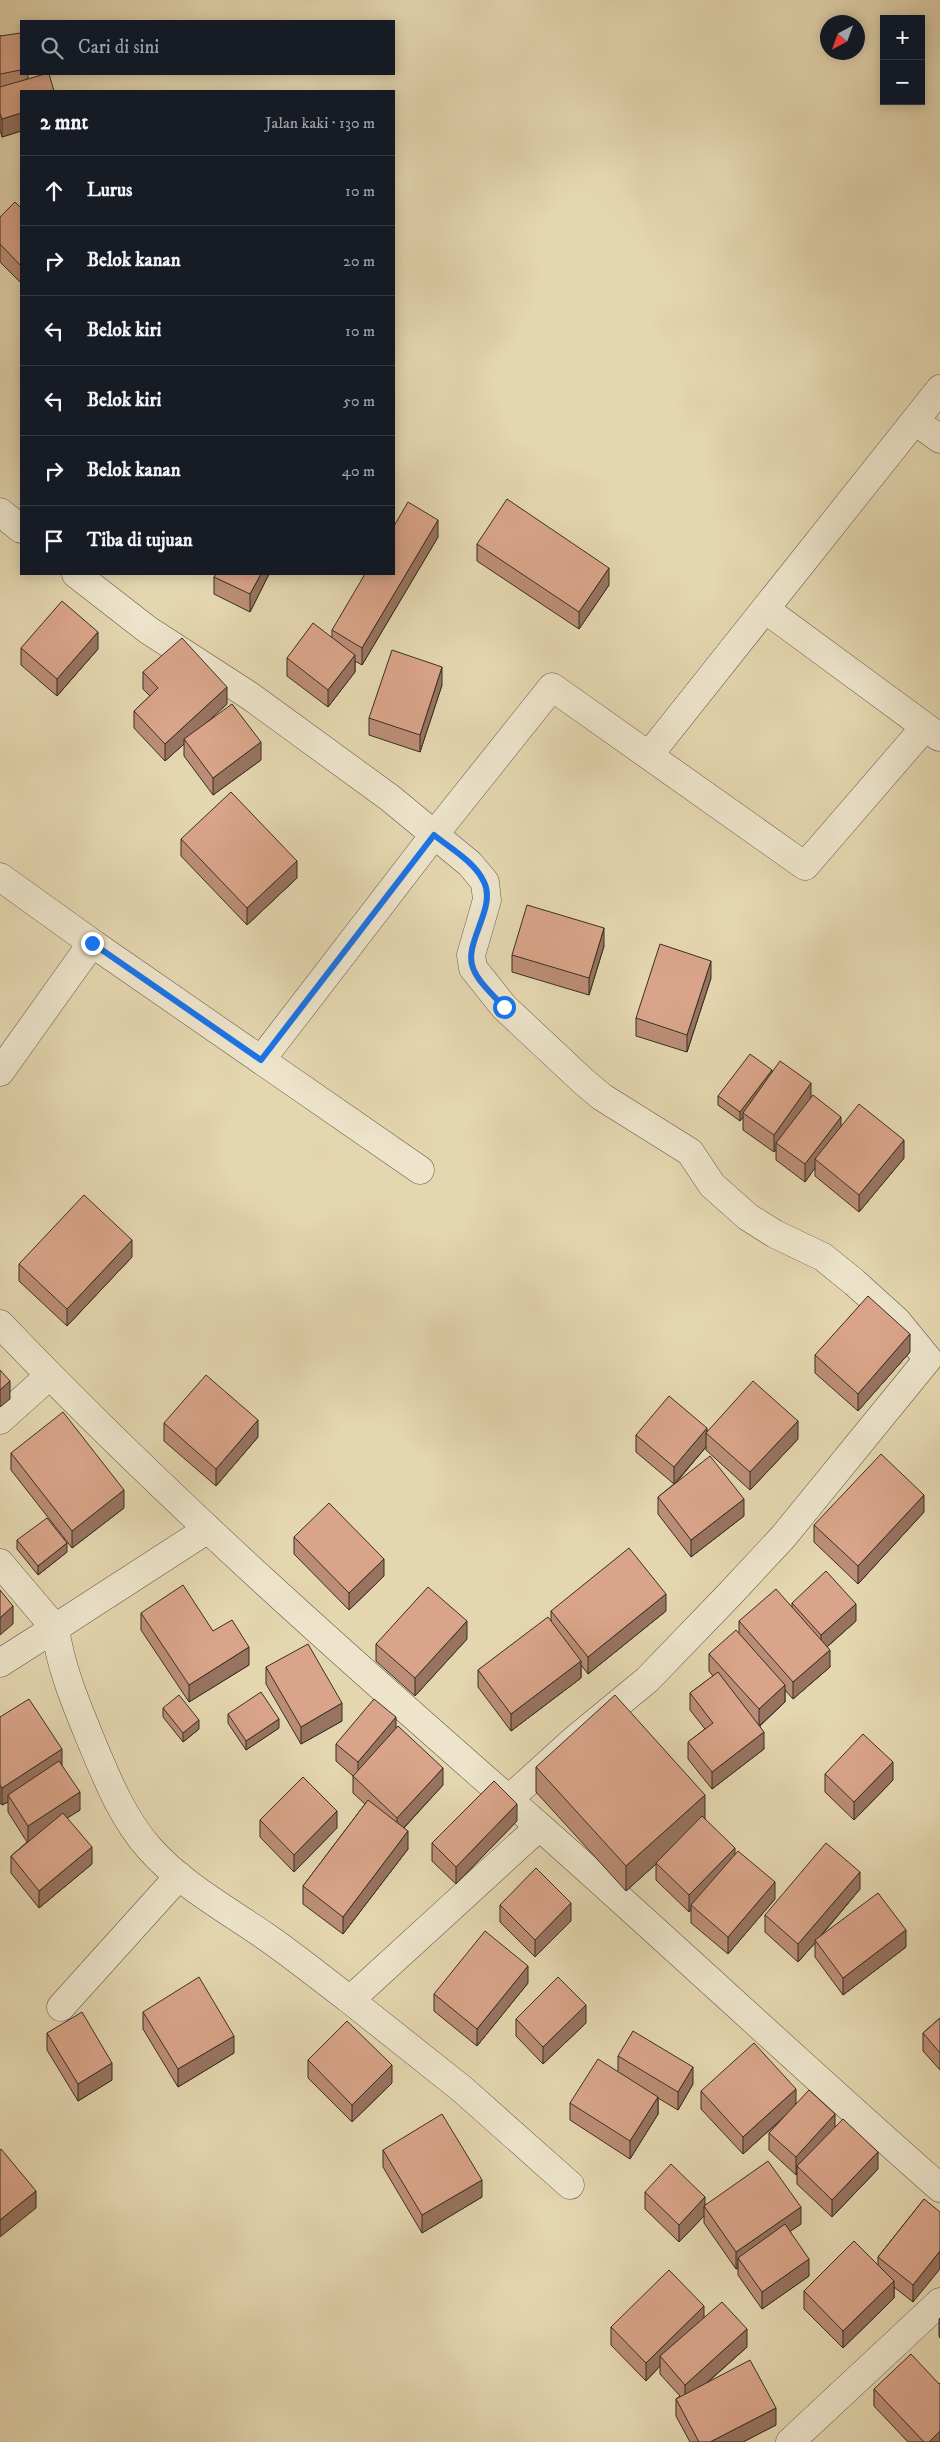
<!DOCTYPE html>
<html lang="id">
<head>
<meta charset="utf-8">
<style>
  :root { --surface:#171b24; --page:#242831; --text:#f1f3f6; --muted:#9ea1a6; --line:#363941 }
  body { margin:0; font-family:"IM FELL DW Pica",serif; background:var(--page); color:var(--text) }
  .controls { position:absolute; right:15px; top:15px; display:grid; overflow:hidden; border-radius:0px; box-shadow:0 2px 12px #0003 }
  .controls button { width:45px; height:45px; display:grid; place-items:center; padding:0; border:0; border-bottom:1px solid var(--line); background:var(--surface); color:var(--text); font:25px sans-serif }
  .compass { position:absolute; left:820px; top:15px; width:45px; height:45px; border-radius:50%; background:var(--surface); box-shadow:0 2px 12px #0003; rotate:221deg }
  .stop { position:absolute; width:15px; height:15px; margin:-11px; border:4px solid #1a73e8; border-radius:50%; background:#fff }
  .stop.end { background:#1a73e8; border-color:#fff; box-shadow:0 1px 5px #0008 }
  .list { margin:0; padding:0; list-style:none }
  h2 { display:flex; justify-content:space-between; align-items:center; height:65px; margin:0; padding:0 20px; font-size:21px }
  h2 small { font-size:16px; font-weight:400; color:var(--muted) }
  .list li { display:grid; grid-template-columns:32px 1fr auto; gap:15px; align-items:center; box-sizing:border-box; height:70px; padding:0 20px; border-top:1px solid var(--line) }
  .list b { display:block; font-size:19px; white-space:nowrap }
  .list em { font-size:16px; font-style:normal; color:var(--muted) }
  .icon { flex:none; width:28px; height:28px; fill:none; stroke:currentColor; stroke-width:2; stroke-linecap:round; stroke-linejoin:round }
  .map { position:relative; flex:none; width:940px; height:2442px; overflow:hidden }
  .search { position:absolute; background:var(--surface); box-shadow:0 2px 12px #0003; left:20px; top:20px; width:375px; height:55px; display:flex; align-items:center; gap:12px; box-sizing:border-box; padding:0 18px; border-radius:0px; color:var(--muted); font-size:19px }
  .panel { position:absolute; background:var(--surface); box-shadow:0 2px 12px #0003; left:20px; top:90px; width:375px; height:485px; border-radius:0px }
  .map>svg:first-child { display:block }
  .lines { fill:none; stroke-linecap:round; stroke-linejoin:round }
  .minor-casing { stroke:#635a47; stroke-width:29 }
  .minor { stroke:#ede4cb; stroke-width:28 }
  .wall { fill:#bb8d76; stroke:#383024 }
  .shaded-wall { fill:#987360; stroke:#383024 }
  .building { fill:#d9a489; stroke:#383024 }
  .route { stroke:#1a73e8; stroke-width:6 }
</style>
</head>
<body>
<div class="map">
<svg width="940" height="2442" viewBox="0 0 940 2442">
  <rect width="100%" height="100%" fill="#e4d6af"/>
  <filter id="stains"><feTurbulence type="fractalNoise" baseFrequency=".004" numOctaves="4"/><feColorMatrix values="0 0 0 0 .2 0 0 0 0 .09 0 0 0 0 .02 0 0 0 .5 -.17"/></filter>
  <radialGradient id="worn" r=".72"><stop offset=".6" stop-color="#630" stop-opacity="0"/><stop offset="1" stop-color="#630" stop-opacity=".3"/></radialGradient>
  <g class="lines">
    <defs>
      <g id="minor">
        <polyline points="915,421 940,439"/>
        <polyline points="0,512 21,529"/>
        <polyline points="76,574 148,630 250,696 390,798 470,864 485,882 487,900 471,955 473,968 504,1007 583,1081 602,1097 690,1152 712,1185 748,1217 775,1234 823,1257 854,1282 897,1321 928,1359 783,1537 729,1595 647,1680 574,1740 508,1800"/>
        <polyline points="765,609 939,737"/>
        <polyline points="649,755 940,389"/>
        <polyline points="0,877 92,943"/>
        <polyline points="261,1060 434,835 552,687 805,866 925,727"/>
        <polyline points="0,1072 92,943 420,1170"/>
        <path d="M 0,1324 C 170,1502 355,1665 540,1827 C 674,1946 805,2069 940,2188"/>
        <polyline points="0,1420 49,1376"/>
        <path d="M 208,1529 L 55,1628 C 61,1669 76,1704 92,1743 C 107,1779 123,1819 150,1849 C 182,1885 226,1909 265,1936 C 294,1956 321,1978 350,2000 L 539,1827"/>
        <polyline points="0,1563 55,1628 0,1663"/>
        <polyline points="350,2000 462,2089 570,2185"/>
        <polyline points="61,2007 179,1876"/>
        <polyline points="790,2442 940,2302"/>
      </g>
    </defs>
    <use href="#minor" class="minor-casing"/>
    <use href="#minor" class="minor"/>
  </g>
  <g class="wall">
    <polygon points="21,35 21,74 28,74 28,79 21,91 21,131 2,137 0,130 0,36"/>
    <polygon points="21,208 21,283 0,262 0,217"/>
    <polygon points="438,537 362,665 355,661 355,672 328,707 287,676 287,658 332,637 332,630"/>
    <polygon points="477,544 609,585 579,629 477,561"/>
    <polygon points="269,574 250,612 214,594 214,577"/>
    <polygon points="21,648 98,649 57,696 21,665"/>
    <polygon points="143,672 227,704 209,720 261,760 213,795 184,756 184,744 165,761 134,728 134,711 150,696 143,689"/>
    <polygon points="442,685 420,752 369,735 369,718"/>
    <polygon points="181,839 297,878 247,925 181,856"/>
    <polygon points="604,946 589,995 512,972 512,955"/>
    <polygon points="711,978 687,1052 636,1036 636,1018"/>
    <polygon points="772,1072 811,1097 841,1126 904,1158 859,1212 815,1176 815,1168 805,1182 776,1160 776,1150 774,1152 743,1130 743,1117 740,1121 718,1105 718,1096"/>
    <polygon points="132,1257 67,1326 19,1281 19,1264"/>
    <polygon points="910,1352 858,1411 815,1373 815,1355"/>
    <polygon points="164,1423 258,1437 216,1486 164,1441"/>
    <polygon points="707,1431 798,1439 750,1490 706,1450 706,1447 676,1483 744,1516 691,1557 658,1514 658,1497 674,1484 636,1452 636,1435"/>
    <polygon points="11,1453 124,1508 72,1548 11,1470"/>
    <polygon points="924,1512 858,1584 814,1542 814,1525"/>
    <polygon points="294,1537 384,1576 349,1610 294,1554"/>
    <polygon points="17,1540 67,1552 38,1575 17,1549"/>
    <polygon points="792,1603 856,1621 827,1647 830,1667 793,1699 785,1690 785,1702 760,1726 764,1749 712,1789 688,1759 688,1742 705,1729 690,1710 690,1693 713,1676 709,1671 709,1654 739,1634 739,1621 792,1607"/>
    <polygon points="551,1611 666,1611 588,1674 581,1665 581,1678 511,1731 478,1687 478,1670 551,1621"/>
    <polygon points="141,1613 213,1631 249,1665 189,1702 141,1630"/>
    <polygon points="467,1639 415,1696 376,1661 376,1644"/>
    <polygon points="266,1667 342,1721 301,1744 266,1684"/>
    <polygon points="163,1708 199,1729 183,1742 163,1717"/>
    <polygon points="228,1714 279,1728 246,1750 228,1723"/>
    <polygon points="0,1717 62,1766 80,1810 67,1818 92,1864 39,1908 11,1873 11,1856 27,1842 8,1812 8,1802 2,1805 0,1803"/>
    <polygon points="396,1729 443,1785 404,1828 408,1849 343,1934 303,1904 303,1886 365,1804 353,1793 353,1776 336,1761 336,1744"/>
    <polygon points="536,1767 705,1819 735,1854 775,1899 728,1954 691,1923 691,1909 689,1912 656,1880 656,1864 626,1891 536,1792"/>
    <polygon points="825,1774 893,1780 854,1820 825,1792"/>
    <polygon points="260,1820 337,1828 294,1872 260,1837"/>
    <polygon points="517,1821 456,1884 432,1861 432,1843"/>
    <polygon points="860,1889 821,1936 906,1947 843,1995 815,1957 815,1943 798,1962 765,1932 765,1915"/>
    <polygon points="500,1905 571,1921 535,1957 500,1922"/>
    <polygon points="528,1983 477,2046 434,2011 434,1994"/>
    <polygon points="143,2012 234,2053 178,2087 143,2029"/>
    <polygon points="940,2018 940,2070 923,2051 923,2033"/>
    <polygon points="516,2019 586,2023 543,2064 516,2036"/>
    <polygon points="47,2033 112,2080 78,2101 47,2050"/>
    <polygon points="618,2056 693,2084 678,2110 658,2098 658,2114 630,2159 570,2120 570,2103 618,2071"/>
    <polygon points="308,2060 392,2083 352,2122 308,2078"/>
    <polygon points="701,2091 796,2104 835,2127 878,2169 832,2217 797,2184 797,2173 796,2175 769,2150 769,2133 783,2118 743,2154 701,2109"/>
    <polygon points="383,2150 482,2197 422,2233 383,2167"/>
    <polygon points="645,2192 801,2224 790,2231 809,2276 762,2309 738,2275 738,2268 736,2269 704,2223 704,2216 679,2242 645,2209"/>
    <polygon points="924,2199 913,2302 894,2287 894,2298 843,2348 804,2309 804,2291 878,2265 878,2257"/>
    <polygon points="704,2317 747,2347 707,2383 776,2425 743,2442 690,2442 676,2416 676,2399 680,2396 660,2374 660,2366 646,2381 611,2345 611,2327"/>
    <polygon points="940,2318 940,2338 939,2336 939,2319"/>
    <polygon points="939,2384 940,2442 908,2442 874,2406 874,2389"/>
  </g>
  <g class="shaded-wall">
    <polygon points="21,113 21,131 2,137 2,119"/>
    <polygon points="438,520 438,537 362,665 362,648"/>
    <polygon points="609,568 609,585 579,629 579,612"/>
    <polygon points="261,574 269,574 250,612 250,594"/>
    <polygon points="98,632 98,649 57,696 57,679"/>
    <polygon points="355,655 355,672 328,707 328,690"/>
    <polygon points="442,667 442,685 420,752 420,735"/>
    <polygon points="227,687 227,704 186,742 184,739 184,744 165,761 165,744"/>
    <polygon points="261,742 261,760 213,795 213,778"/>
    <polygon points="297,861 297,878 247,925 247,908"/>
    <polygon points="604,928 604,946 589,995 589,978"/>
    <polygon points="711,961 711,978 687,1052 687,1035"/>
    <polygon points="772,1070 772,1079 743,1113 743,1117 740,1121 740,1112"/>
    <polygon points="811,1083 811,1101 776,1143 776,1150 774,1152 774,1135"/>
    <polygon points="841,1117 841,1134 815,1159 815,1168 805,1182 805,1164"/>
    <polygon points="904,1140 904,1158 859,1212 859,1195"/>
    <polygon points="132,1240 132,1257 67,1326 67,1309"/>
    <polygon points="910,1334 910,1352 858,1411 858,1394"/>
    <polygon points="10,1381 10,1399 0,1407 0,1390"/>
    <polygon points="258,1420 258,1437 216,1486 216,1469"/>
    <polygon points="798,1421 798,1439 750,1490 750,1472"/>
    <polygon points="707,1428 707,1434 706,1433 706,1447 674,1484 674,1467"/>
    <polygon points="124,1490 124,1508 72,1548 72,1531"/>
    <polygon points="924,1495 924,1512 858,1584 858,1566"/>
    <polygon points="744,1499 744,1516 691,1557 691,1540"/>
    <polygon points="67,1543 67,1552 38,1575 38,1566"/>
    <polygon points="384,1559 384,1576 349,1610 349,1593"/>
    <polygon points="666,1594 666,1611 588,1674 588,1657"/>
    <polygon points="856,1604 856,1621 821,1652 821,1635"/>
    <polygon points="13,1606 13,1624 0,1635 0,1618"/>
    <polygon points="467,1621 467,1639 415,1696 415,1678"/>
    <polygon points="249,1647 249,1665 189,1702 189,1685"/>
    <polygon points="830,1650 830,1667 793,1699 793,1682"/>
    <polygon points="581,1661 581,1678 511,1731 511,1714"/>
    <polygon points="785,1685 785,1702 759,1726 759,1709"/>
    <polygon points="342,1703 342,1721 301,1744 301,1727"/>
    <polygon points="396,1717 396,1734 358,1780 358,1762"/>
    <polygon points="279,1719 279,1728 246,1750 246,1741"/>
    <polygon points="199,1720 199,1729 183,1742 183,1733"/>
    <polygon points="764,1732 764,1749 712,1789 712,1772"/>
    <polygon points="62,1749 62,1767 8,1795 8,1802 2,1805 2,1788"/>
    <polygon points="893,1762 893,1780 854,1820 854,1802"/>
    <polygon points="443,1768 443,1785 397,1835 397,1818"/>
    <polygon points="80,1792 80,1810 28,1843 28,1826"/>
    <polygon points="705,1795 705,1820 656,1863 656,1864 626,1891 626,1866"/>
    <polygon points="517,1804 517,1821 456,1884 456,1867"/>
    <polygon points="337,1811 337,1828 294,1872 294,1855"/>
    <polygon points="408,1831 408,1849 343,1934 343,1917"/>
    <polygon points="92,1847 92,1864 39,1908 39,1891"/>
    <polygon points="735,1848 735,1865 691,1905 691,1909 689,1912 689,1895"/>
    <polygon points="860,1872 860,1889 816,1941 815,1940 815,1943 798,1962 798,1944"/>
    <polygon points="775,1882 775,1899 728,1954 728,1937"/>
    <polygon points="571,1903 571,1921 535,1957 535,1940"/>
    <polygon points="906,1930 906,1947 843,1995 843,1978"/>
    <polygon points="528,1966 528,1983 477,2046 477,2029"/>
    <polygon points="586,2005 586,2023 543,2064 543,2047"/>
    <polygon points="234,2036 234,2053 178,2087 178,2069"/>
    <polygon points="112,2063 112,2080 78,2101 78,2084"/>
    <polygon points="392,2065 392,2083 352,2122 352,2105"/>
    <polygon points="693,2067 693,2084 678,2110 678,2092"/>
    <polygon points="796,2089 796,2106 743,2154 743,2137"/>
    <polygon points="658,2097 658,2114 630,2159 630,2141"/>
    <polygon points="835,2114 835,2131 797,2166 797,2173 796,2175 796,2157"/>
    <polygon points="878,2152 878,2169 832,2217 832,2200"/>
    <polygon points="482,2180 482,2197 422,2233 422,2215"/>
    <polygon points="36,2191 36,2208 0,2237 0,2220"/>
    <polygon points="705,2197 705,2208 704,2206 704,2216 679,2242 679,2225"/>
    <polygon points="801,2207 801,2224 743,2264 738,2258 738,2268 736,2269 736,2252"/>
    <polygon points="940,2251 940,2269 913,2302 913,2285"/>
    <polygon points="809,2259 809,2276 762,2309 762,2292"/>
    <polygon points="894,2281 894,2298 843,2348 843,2331"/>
    <polygon points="704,2306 704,2323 660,2356 660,2366 646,2381 646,2363"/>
    <polygon points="747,2329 747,2347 685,2402 685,2385"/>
    <polygon points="776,2408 776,2425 743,2442 710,2442"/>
    <polygon points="940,2431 940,2442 929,2442"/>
  </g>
  <g class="building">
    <polygon points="21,33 21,70 0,74 0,36"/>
    <polygon points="45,74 49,74 54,91 21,91 21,113 2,119 0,113 0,87"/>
    <polygon points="15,202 21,208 21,266 0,244 0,217"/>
    <polygon points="507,499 609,568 579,612 477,544"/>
    <polygon points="408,502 438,520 362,648 332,630 365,574 394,574 394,526"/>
    <polygon points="216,574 261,574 250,594 214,577"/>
    <polygon points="62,601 98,632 57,679 21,648"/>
    <polygon points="313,623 355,655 328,690 287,658"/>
    <polygon points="182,638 227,687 165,744 134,711 158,688 143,672"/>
    <polygon points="392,650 442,667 420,735 369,718"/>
    <polygon points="232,704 261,742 213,778 184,739"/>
    <polygon points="231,792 297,861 247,908 181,839"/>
    <polygon points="527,905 604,928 589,978 512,955"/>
    <polygon points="660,944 711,961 687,1035 636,1018"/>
    <polygon points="750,1054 772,1070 740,1112 718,1096"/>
    <polygon points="780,1061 811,1083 774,1135 743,1113"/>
    <polygon points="813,1095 841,1117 805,1164 776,1143"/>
    <polygon points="859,1104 904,1140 859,1195 815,1159"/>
    <polygon points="84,1195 132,1240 67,1309 19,1264"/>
    <polygon points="868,1296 910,1334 858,1394 815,1355"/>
    <polygon points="0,1370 10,1381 0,1390"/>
    <polygon points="206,1375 258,1420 216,1469 164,1423"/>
    <polygon points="753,1381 798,1421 750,1472 706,1433"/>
    <polygon points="669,1396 707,1428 674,1467 636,1435"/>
    <polygon points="63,1412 124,1490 72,1531 11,1453"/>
    <polygon points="881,1454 924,1495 858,1566 814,1525"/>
    <polygon points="710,1456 744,1499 691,1540 658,1497"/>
    <polygon points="329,1503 384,1559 349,1593 294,1537"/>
    <polygon points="47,1518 67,1543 38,1566 17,1540"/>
    <polygon points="629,1548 666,1594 588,1657 551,1611"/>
    <polygon points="826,1571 856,1604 821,1635 792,1603"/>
    <polygon points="183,1585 213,1631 232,1620 249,1647 189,1685 141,1613"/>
    <polygon points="428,1587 467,1621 415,1678 376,1644"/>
    <polygon points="776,1589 830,1650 793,1682 739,1621"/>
    <polygon points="0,1590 13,1606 0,1618"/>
    <polygon points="548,1617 581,1661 511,1714 478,1670"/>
    <polygon points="736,1630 785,1685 759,1709 709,1654"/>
    <polygon points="308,1644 342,1703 301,1727 266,1667"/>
    <polygon points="718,1672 764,1732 712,1772 688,1742 713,1723 690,1693"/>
    <polygon points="261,1692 279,1719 246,1741 228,1714"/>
    <polygon points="179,1695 199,1720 183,1733 163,1708"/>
    <polygon points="615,1695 705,1795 626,1866 536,1767"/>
    <polygon points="29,1699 62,1749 2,1788 0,1785 0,1717"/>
    <polygon points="374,1699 396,1717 358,1762 336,1744"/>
    <polygon points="398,1726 443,1768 397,1818 353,1776"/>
    <polygon points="863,1734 893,1762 854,1802 825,1774"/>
    <polygon points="59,1761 80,1792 28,1826 8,1795"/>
    <polygon points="303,1777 337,1811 294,1855 260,1820"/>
    <polygon points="494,1781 517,1804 456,1867 432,1843"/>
    <polygon points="368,1800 408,1831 343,1917 303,1886"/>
    <polygon points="63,1813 92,1847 39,1891 11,1856"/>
    <polygon points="702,1816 735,1848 689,1895 656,1863"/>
    <polygon points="826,1843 860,1872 798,1944 765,1915"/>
    <polygon points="738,1851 775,1882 728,1937 691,1905"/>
    <polygon points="536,1868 571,1903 535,1940 500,1905"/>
    <polygon points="878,1893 906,1930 843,1978 815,1940"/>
    <polygon points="485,1931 528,1966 477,2029 434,1994"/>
    <polygon points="199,1977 234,2036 178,2069 143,2012"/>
    <polygon points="558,1977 586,2005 543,2047 516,2019"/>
    <polygon points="82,2012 112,2063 78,2084 47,2033"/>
    <polygon points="940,2018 940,2053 923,2033"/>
    <polygon points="347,2021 392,2065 352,2105 308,2060"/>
    <polygon points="633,2031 693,2067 678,2092 618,2056"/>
    <polygon points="754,2043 796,2089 743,2137 701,2091"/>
    <polygon points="598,2059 658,2097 630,2141 570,2103"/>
    <polygon points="809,2090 835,2114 796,2157 769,2133"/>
    <polygon points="442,2114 482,2180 422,2215 383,2150"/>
    <polygon points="843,2119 878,2152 832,2200 797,2166"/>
    <polygon points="1,2149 36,2191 0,2220 0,2150"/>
    <polygon points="768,2161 801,2207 736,2252 704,2206"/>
    <polygon points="671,2164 705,2197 679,2225 645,2192"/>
    <polygon points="924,2199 940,2212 940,2251 913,2285 878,2257"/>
    <polygon points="785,2224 809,2259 762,2292 738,2258"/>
    <polygon points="854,2241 894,2281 843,2331 804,2291"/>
    <polygon points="669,2270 704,2306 646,2363 611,2327"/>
    <polygon points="722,2302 747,2329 685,2385 660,2356"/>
    <polygon points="911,2354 939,2384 940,2383 940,2431 929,2442 924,2442 874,2389"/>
    <polygon points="750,2360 776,2408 710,2442 699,2442 676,2399"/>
  </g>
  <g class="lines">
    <path class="route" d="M 92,943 L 261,1060 L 434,835 C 450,848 475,862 484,882 C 497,908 463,943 473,968 C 478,982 494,996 504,1007"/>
  </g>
  <rect width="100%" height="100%" filter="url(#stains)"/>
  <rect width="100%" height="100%" fill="url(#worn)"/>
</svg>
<div class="controls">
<button>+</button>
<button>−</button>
</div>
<svg class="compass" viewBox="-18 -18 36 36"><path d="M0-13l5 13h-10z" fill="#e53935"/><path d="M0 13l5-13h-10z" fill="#9ea1a6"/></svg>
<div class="stop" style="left:504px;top:1007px"></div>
<div class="stop end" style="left:92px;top:943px"></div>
<div class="search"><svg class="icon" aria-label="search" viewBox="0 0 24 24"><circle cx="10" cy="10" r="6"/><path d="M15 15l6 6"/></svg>Cari di sini</div>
<section class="panel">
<h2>2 mnt<small>Jalan kaki · 130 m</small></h2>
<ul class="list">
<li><svg class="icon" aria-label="ahead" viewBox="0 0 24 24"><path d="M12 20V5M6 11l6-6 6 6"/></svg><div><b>Lurus</b></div><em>10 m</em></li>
<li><svg class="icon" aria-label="right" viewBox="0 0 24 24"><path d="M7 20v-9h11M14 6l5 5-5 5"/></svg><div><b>Belok kanan</b></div><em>20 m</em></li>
<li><svg class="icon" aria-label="left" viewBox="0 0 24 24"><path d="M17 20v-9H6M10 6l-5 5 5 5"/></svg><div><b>Belok kiri</b></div><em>10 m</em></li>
<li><svg class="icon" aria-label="left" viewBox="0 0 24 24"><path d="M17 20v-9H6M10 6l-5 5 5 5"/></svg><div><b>Belok kiri</b></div><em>50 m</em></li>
<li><svg class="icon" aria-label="right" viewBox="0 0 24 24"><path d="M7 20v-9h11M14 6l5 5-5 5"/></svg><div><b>Belok kanan</b></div><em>40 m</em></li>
<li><svg class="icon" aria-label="arrive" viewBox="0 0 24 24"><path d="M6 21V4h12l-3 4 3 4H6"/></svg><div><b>Tiba di tujuan</b></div></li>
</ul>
</section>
</div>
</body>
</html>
